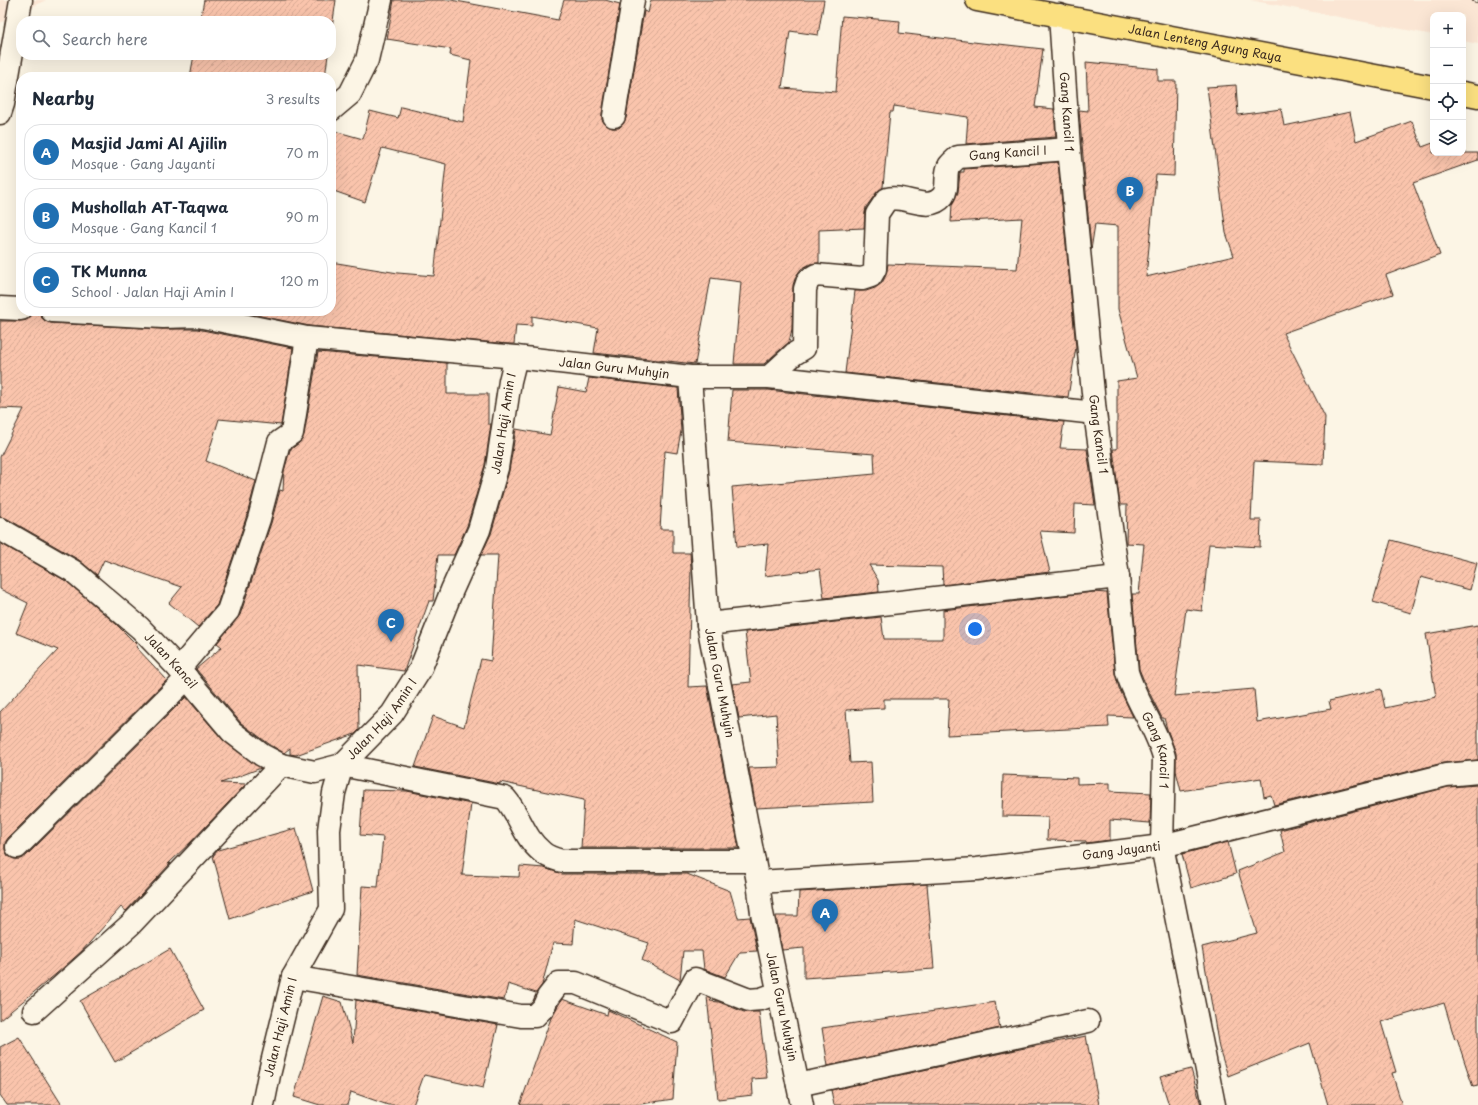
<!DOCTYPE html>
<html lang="en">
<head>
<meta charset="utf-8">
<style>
  :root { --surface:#fff; --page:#f2f2f3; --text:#1f2937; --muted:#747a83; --line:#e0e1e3; --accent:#1f6fb2 }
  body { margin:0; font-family:"Playpen Sans",sans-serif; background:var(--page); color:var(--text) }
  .controls { position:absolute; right:12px; top:12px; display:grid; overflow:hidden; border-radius:8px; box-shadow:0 4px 16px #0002 }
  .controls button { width:36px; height:36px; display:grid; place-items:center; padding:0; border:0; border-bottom:1px solid var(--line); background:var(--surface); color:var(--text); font:20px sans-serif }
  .you { position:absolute; left:975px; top:629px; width:14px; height:14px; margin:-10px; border:3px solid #fff; border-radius:50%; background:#1a73e8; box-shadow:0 0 0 6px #1a73e833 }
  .badge { display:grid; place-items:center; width:26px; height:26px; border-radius:50%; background:var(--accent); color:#fff; font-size:13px; font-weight:700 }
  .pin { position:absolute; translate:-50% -33px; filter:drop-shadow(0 1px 2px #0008) }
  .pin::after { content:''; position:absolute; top:21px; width:14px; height:12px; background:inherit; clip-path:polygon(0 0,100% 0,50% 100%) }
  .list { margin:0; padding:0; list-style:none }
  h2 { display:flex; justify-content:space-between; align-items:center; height:52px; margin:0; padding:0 16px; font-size:17px }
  h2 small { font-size:13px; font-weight:400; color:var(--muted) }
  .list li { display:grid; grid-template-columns:26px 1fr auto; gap:12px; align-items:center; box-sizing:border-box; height:56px; margin:0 8px 8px; padding:0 8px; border:1px solid var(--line); border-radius:16px }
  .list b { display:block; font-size:15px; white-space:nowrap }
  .list p { margin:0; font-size:13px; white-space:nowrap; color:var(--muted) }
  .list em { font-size:13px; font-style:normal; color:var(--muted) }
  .icon { flex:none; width:22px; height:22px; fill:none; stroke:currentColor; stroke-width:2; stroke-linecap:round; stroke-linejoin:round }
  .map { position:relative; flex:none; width:1478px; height:1105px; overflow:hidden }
  .search { position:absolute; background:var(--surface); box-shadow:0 4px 16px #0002; left:16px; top:16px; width:320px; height:44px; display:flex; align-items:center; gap:10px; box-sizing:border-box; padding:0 14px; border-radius:16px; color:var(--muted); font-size:15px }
  .panel { position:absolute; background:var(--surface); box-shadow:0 4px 16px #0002; left:16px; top:72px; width:320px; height:244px; border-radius:16px }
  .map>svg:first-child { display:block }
  .built { fill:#fbe6d4 }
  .building { fill:url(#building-hatch); stroke:#3b2a1e }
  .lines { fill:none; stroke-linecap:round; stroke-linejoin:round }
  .minor-casing { stroke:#3b2a1e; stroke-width:25 }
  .primary-casing { stroke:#3b2a1e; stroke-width:25 }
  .minor { stroke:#fcf5e5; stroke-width:22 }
  .primary { stroke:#fbe080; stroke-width:22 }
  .rail-casing { stroke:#3b2a1e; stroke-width:4.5 }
  .rail { stroke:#fcf5e5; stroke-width:3; stroke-dasharray:9; stroke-linecap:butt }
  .labels { text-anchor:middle; stroke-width:4; stroke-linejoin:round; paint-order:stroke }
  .street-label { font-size:12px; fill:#3b2a1e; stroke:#fcf5e5 }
</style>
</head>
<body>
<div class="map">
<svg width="1478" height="1105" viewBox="0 0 1478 1105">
  <defs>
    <pattern id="building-hatch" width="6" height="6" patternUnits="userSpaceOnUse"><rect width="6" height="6" fill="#fac4ac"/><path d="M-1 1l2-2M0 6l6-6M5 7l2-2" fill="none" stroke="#d7a994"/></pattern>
  </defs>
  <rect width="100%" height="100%" fill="#fcf5e5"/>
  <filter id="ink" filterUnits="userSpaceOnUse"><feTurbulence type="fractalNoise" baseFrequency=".025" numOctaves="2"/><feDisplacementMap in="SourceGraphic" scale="8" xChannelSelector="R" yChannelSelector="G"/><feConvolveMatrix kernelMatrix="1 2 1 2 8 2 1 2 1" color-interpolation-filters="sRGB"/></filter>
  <g filter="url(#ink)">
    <g class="built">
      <polygon points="0,0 46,0 0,23"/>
      <polygon points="1250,0 1478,0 1478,44 1463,41 1463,15 1433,15 1433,35"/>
    </g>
    <g class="building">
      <polygon points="204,0 336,0 331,35 331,21 200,21"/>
      <polygon points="394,0 451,0 558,20 564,0 605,0 620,4 602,114 602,120 606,125 612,128 619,128 623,124 626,118 644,11 648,13 651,0 824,0 818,35 790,31 782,88 836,92 842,16 900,21 899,33 990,44 990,43 1043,49 1035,107 1054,109 1056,137 966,144 968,117 894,106 893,112 890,112 883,187 877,192 866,207 865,214 864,228 819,230 819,263 810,264 801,269 796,276 793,285 792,329 789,342 764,364 734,364 741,282 711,278 695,364 594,353 598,328 532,316 532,326 516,325 514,344 508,344 309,326 236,311 331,311 331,262 398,273 434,276 446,164 382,148 365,202 331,190 331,130 363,139 370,111 398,118 401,107 463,122 471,60 450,55 451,49 387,39"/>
      <polygon points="194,55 328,55 325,77 190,77"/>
      <polygon points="1086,62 1158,69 1158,81 1176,81 1174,176 1156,175 1146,277 1234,256 1226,233 1207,87 1236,85 1238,115 1281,109 1284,126 1350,112 1356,141 1412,121 1422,147 1433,143 1433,153 1478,153 1478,160 1413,183 1440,255 1386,275 1393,294 1283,333 1325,417 1323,464 1254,461 1251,520 1261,520 1260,547 1209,544 1202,611 1186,609 1174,696 1254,689 1257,722 1331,709 1329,701 1381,689 1385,708 1436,697 1426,634 1478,625 1478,760 1443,763 1274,805 1271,795 1264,797 1261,778 1181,791 1176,771 1176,753 1167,729 1164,718 1162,718 1147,688 1139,669 1132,594 1139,594 1144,544 1126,543 1127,505 1120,505 1113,449 1117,449 1117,381 1137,378 1118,309 1118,226 1095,224 1091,250 1079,110 1088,111"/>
      <polygon points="1058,162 1076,347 1068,397 845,373 855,291 866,291 875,288 882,283 886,275 888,264 1017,269 1022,218 951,222 952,204 958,192 960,172 964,172 964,169"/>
      <polygon points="33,311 40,311 41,317 45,321 51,323 162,329 197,329 293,348 281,425 219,419 206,461 256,481 247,515 217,605 198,627 169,603 182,587 104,560 97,575 79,560 6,518 0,517 0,457 24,409 0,408 0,321 20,321 26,320 31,316"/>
      <polygon points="318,352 447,363 447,394 488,394 488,424 491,424 485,465 467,526 454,555 438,555 433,601 429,601 404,671 358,665 359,730 355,734 296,755 290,754 290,748 284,753 269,744 241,723 196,669 222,647 217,643 240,615 271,523 280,490 283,491 284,471 290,450 299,443 304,435"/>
      <polygon points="589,378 678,388 681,431 677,453 665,451 660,529 673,529 673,553 690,553 691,568 688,687 707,686 739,848 581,848 584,800 500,782 500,784 415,767 433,716 464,727 481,659 491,661 498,555 481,555 491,534 509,471 516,429 550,435 559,387 586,392"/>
      <polygon points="732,390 768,390 1064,422 1060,448 1087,449 1095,505 1075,504 1074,533 1040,531 1050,572 943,585 942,567 869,565 878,580 879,592 824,598 820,569 765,576 768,544 737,547 732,487 875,474 874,454 728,442"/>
      <polygon points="1391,540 1477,563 1470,590 1421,577 1411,613 1373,602"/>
      <polygon points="0,543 66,581 116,624 137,645 136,647 167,680 8,838 5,843 5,850 8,856 14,859 20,859 26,856 186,697 223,740 261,768 221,783 246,784 191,842 168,864 171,863 126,911 121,907 82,951 56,974 0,1020 0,712 58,650 16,633 28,603 0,589"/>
      <polygon points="1093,592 1107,593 1115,673 1119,688 1133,717 1108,716 1109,727 947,735 949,699 884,699 884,708 846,710 850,763 871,762 873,802 756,808 749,768 779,767 776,714 739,718 732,684 751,682 745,632 881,617 884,639 943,639 943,610"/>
      <polygon points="1003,775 1077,778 1077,784 1110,783 1110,791 1151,793 1150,823 1110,820 1110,840 1086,843 1086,841 1047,840 1048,817 1002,816"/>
      <polygon points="1478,785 1478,1086 1473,1087 1457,1039 1455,1040 1444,1003 1381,1022 1396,1072 1392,1073 1402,1105 1328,1105 1310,1043 1228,1076 1219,1048 1202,947 1257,933 1238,871 1285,852 1280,830 1448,787"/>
      <polygon points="363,790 407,791 471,804 462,875 519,877 520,866 544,868 562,874 687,874 730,891 738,918 750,917 757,951 740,952 725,977 704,969 702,951 683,951 680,980 642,960 649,943 575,919 573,944 553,943 542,985 536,993 508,984 504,1000 357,975 362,886 378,887 383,837 360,835"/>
      <polygon points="296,828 313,891 230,919 213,856 218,850"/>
      <polygon points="1228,842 1236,874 1191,888 1182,854"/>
      <polygon points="927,884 934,969 804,978 804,948 782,950 776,916 798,916 799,892"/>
      <polygon points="170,949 204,1010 115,1062 80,1001"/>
      <polygon points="323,996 342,1002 353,1043 356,1000 498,1025 483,1088 424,1075 413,1105 388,1105 351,1092 347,1105 320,1105 294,1097"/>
      <polygon points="707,997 712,999 710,1001 719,1002 744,1012 759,1012 767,1078 752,1079 753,1095 718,1099"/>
      <polygon points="562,999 607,1015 608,1010 677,1042 673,1099 635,1105 520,1105 551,1018"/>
      <polygon points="995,1002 1000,1028 828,1066 822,1028"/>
      <polygon points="1086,1036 1099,1105 834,1105 831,1090 1020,1049"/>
      <polygon points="19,1037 62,1105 7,1105 0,1095 0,1047"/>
      <polygon points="1191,1069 1201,1105 1169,1105 1160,1077"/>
    </g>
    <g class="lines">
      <defs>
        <g id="minor">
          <path id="s1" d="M 1060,15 L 1069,149 L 1095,413 L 1118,577 L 1127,672 C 1136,702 1156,727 1164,757 L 1162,846 L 1214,1105"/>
          <polyline points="331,110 350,94 367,60 381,0"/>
          <polyline points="0,113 3,104 21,0"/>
          <polyline points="614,116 633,0"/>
          <polyline points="0,308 21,309"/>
          <path id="s2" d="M 52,311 L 163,317 L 198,316 L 307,338 L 516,357 L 690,377 L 708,624 L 758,882 L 762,913 L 802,1105"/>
          <path id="s3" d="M 690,377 L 769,377 L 794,354 L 804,348 L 805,289 L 808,280 L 816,275 L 862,279 L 871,276 L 875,269 L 877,214 L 887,199 C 905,194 928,214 943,196 C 949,188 944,174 949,166 C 951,163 955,160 958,157 L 1069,149"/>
          <polyline points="769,377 1095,413"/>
          <path id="s4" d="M 0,529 L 73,571 L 140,628 L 179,669 L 232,732 L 262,755 L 281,765 L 315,772 L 342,765 L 505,798 C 520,815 524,838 542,852 C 547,857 555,859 562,861 L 754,861"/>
          <polyline points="708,624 1118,577"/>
          <polyline points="179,669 228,611 259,519 279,442 292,433 307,338"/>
          <polyline points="17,847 187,678"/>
          <path id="s5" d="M 758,882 L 977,869 L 1162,846 L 1446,775 L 1478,772"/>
          <polyline points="293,977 521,1016 535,1016 543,1008 548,997 559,983 576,983 672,1022 695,979 749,1000 761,999 778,993"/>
          <polyline points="34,1011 131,924 281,765"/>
          <polyline points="798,1085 1088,1021"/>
          <path id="s6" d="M 263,1105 L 269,1075 L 293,977 L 331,909 L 329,830 L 334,793 L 342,765 L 392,714 L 420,670 L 452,590 L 479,530 L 497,468 L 510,381 L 516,357"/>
        </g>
        <g id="primary">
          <path id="s7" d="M 977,0 L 1433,87"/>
          <polyline points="1463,93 1478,96"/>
        </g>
      </defs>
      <use href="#minor" class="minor-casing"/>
      <use href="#primary" class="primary-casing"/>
      <use href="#minor" class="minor"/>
      <use href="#primary" class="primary"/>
      <defs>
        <polyline id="rail" points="1474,0 1478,1"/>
      </defs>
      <use href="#rail" class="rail-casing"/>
      <use href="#rail" class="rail"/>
    </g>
  </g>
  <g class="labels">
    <g class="street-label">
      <text dy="4" stroke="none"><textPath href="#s7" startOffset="232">Jalan Lenteng Agung Raya</textPath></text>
      <text dy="4" stroke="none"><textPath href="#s1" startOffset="97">Gang Kancil 1</textPath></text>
      <text dy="4" stroke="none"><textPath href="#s3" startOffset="492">Gang Kancil I</textPath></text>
      <text dy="4" stroke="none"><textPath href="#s2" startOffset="566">Jalan Guru Muhyin</textPath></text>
      <text dy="4" stroke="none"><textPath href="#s6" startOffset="740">Jalan Haji Amin I</textPath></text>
      <text dy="4" stroke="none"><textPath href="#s1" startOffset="421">Gang Kancil 1</textPath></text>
      <text dy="4" stroke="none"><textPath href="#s4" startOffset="217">Jalan Kancil</textPath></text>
      <text dy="4" stroke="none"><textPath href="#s2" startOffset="950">Jalan Guru Muhyin</textPath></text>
      <text dy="4" stroke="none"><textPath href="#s6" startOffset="416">Jalan Haji Amin I</textPath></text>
      <text dy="4" stroke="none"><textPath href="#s1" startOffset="745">Gang Kancil 1</textPath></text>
      <text dy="4" stroke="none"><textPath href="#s5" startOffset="365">Gang Jayanti</textPath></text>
      <text dy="4" stroke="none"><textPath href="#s2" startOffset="1280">Jalan Guru Muhyin</textPath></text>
      <text dy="4" stroke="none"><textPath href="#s6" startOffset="80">Jalan Haji Amin I</textPath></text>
    </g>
  </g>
</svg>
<div class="controls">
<button>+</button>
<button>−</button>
<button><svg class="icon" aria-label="locate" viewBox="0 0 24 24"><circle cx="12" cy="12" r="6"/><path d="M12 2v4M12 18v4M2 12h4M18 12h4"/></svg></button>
<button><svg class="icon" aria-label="layers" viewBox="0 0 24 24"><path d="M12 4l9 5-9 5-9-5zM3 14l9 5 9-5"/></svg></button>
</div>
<div class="you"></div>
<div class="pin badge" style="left:825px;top:932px">A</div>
<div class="pin badge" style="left:1130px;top:210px">B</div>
<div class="pin badge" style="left:391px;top:642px">C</div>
<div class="search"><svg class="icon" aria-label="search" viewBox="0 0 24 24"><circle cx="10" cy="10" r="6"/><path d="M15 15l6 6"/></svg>Search here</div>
<section class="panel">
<h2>Nearby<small>3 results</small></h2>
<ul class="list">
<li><span class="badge">A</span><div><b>Masjid Jami Al Ajilin</b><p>Mosque · Gang Jayanti</p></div><em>70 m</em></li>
<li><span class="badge">B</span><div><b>Mushollah AT-Taqwa</b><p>Mosque · Gang Kancil 1</p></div><em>90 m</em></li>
<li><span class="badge">C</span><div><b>TK Munna</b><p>School · Jalan Haji Amin I</p></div><em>120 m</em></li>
</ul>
</section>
</div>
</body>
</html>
